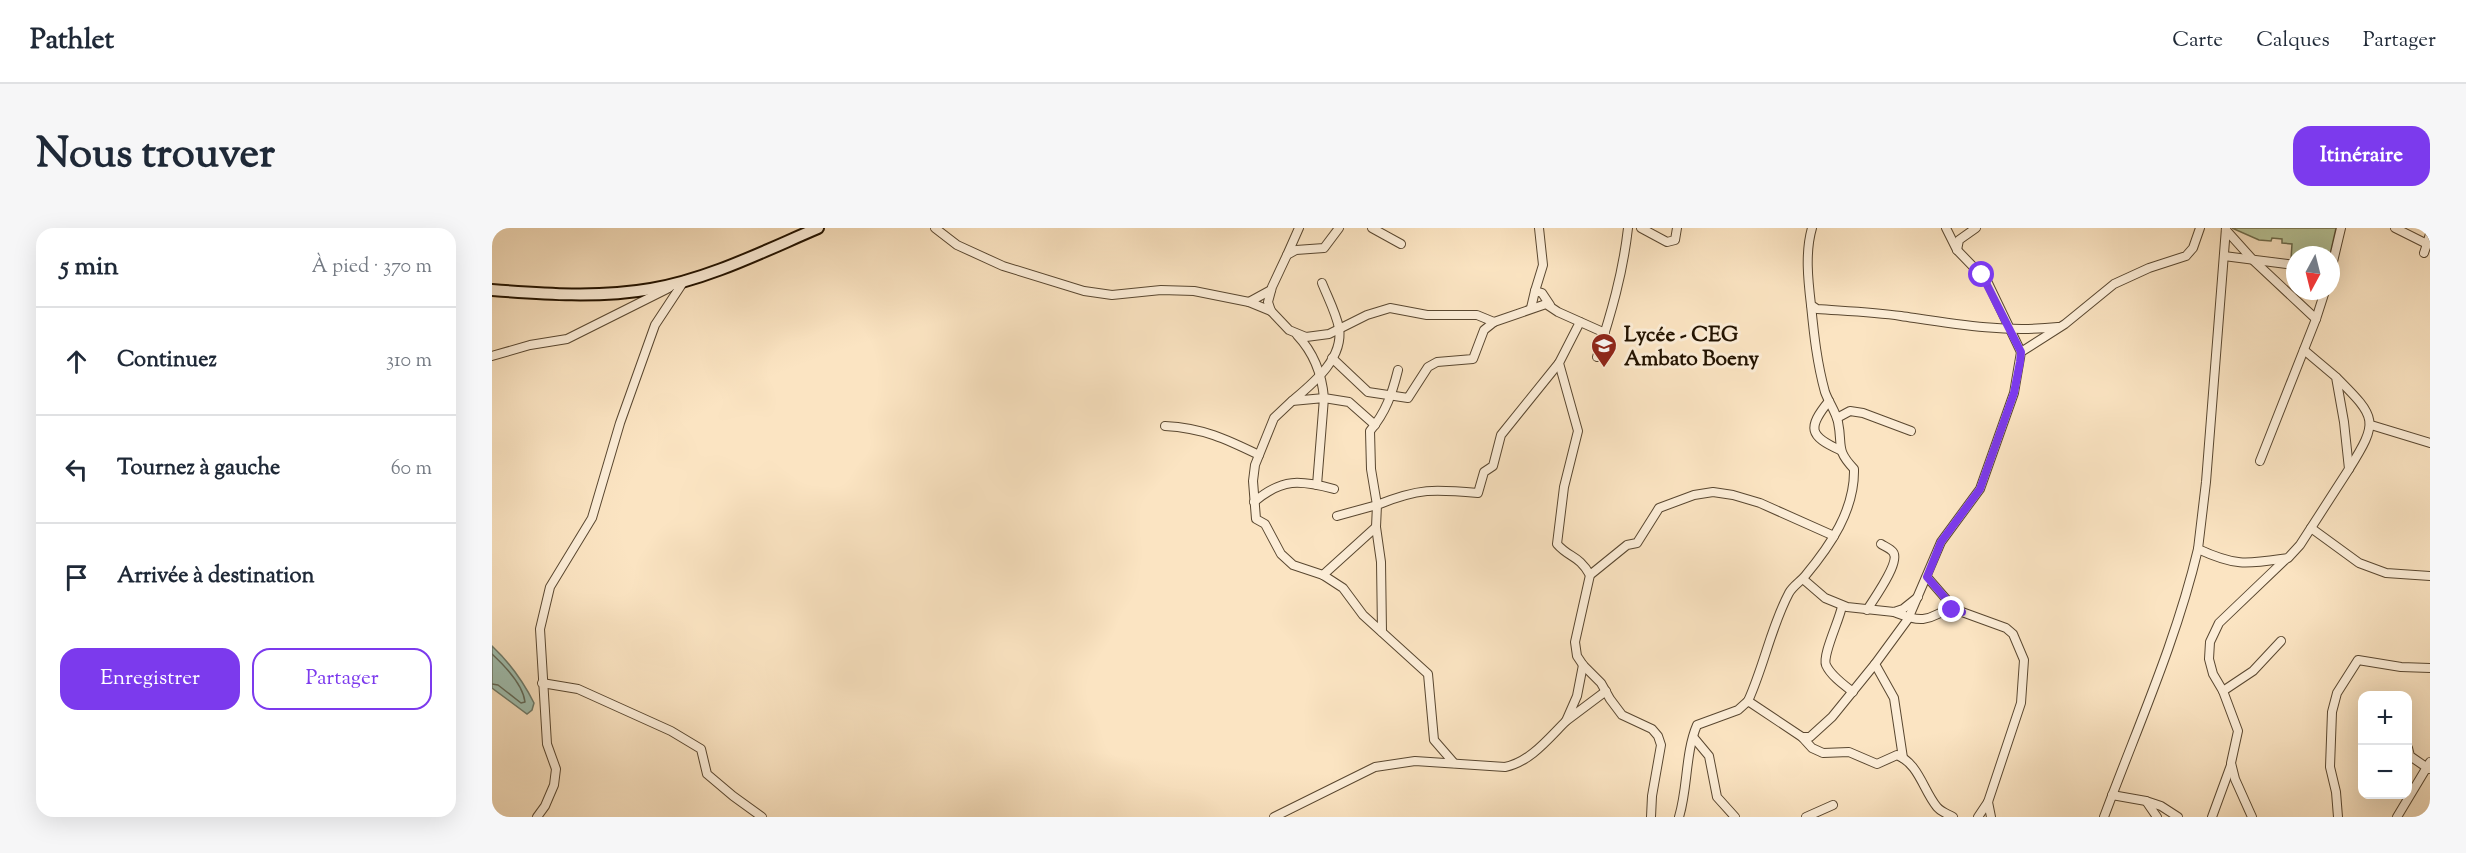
<!DOCTYPE html>
<html lang="fr">
<head>
<meta charset="utf-8">
<style>
  :root { --surface:#fff; --page:#f6f6f7; --text:#1f2937; --muted:#747a83; --line:#e0e1e3; --accent:#7c3aed }
  body { margin:0; font-family:"Sorts Mill Goudy",serif; background:var(--page); color:var(--text) }
  .controls { position:absolute; right:18px; bottom:18px; display:grid; overflow:hidden; border-radius:12px; box-shadow:0 6px 24px #0002 }
  .controls button { width:54px; height:54px; display:grid; place-items:center; padding:0; border:0; border-bottom:2px solid var(--line); background:var(--surface); color:var(--text); font:30px sans-serif }
  .compass { position:absolute; left:1794px; top:18px; width:54px; height:54px; border-radius:50%; background:var(--surface); box-shadow:0 6px 24px #0002; rotate:187deg }
  .stop { position:absolute; width:18px; height:18px; margin:-14px; border:4px solid #7c3aed; border-radius:50%; background:#fff }
  .stop.end { background:#7c3aed; border-color:#fff; box-shadow:0 2px 6px #0008 }
  .list { margin:0; padding:0; list-style:none }
  h2 { display:flex; justify-content:space-between; align-items:center; height:78px; margin:0; padding:0 24px; font-size:26px }
  h2 small { font-size:20px; font-weight:400; color:var(--muted) }
  .list li { display:grid; grid-template-columns:39px 1fr auto; gap:18px; align-items:center; box-sizing:border-box; height:108px; padding:0 24px; border-top:2px solid var(--line) }
  .list b { display:block; font-size:22px; white-space:nowrap }
  .list em { font-size:20px; font-style:normal; color:var(--muted) }
  .actions { display:flex; gap:12px; padding:18px 24px }
  .actions a { flex:1; padding:14px 0; border:2px solid var(--accent); border-radius:18px; text-align:center; font-size:21px; color:var(--accent) }
  .actions .main { background:var(--accent); color:#fff }
  .icon { flex:none; width:33px; height:33px; fill:none; stroke:currentColor; stroke-width:2; stroke-linecap:round; stroke-linejoin:round }
  .map { position:relative; flex:none; width:1938px; height:589px; overflow:hidden; border-radius:18px }
  header { display:flex; align-items:center; gap:36px; box-sizing:border-box; height:84px; padding:0 30px; background:var(--surface); border-bottom:2px solid var(--line) }
  header strong { font-size:28px }
  nav { display:flex; gap:33px; margin-inline-start:auto; font-size:21px }
  .intro { display:flex; align-items:center; justify-content:space-between; box-sizing:border-box; height:144px; padding:0 36px }
  h1 { margin:0; font-size:42px }
  .button { padding:15px 27px; border-radius:18px; background:var(--accent); color:#fff; font-size:21px; font-weight:700 }
  main { display:flex; gap:36px; padding:0 36px }
  aside { flex:1; background:var(--surface); border-radius:18px; box-shadow:0 6px 24px #0002 }
  .map>svg:first-child { display:block }
  .green { fill:#b9c598; stroke:#6e6c4c; stroke-width:1.5 }
  .water { fill:#9fbfb0; stroke:#6d7a6a; stroke-width:1.5 }
  .lines { fill:none; stroke-linecap:round; stroke-linejoin:round }
  .shore { stroke:#616958; stroke-width:1.5 }
  .street-casing { stroke:#594730; stroke-width:10 }
  .secondary-casing { stroke:#231300; stroke-width:14 }
  .street { stroke:#fcedd7; stroke-width:8 }
  .secondary { stroke:#fcedd7; stroke-width:10 }
  .route { stroke:#7c3aed; stroke-width:8 }
  .labels { text-anchor:middle; stroke-width:6; stroke-linejoin:round; paint-order:stroke }
  .poi-label { font-size:21px; font-weight:bold; fill:#231300; stroke:#fcedd7; text-anchor:start }
</style>
</head>
<body>
<header>
<strong>Pathlet</strong>
<nav><a>Carte</a><a>Calques</a><a>Partager</a></nav>
</header>
<div class="intro"><h1>Nous trouver</h1><a class="button">Itinéraire</a></div>
<main>
<aside>
<h2>5 min<small>À pied · 370 m</small></h2>
<ul class="list">
<li><svg class="icon" aria-label="ahead" viewBox="0 0 24 24"><path d="M12 20V5M6 11l6-6 6 6"/></svg><div><b>Continuez</b></div><em>310 m</em></li>
<li><svg class="icon" aria-label="left" viewBox="0 0 24 24"><path d="M17 20v-9H6M10 6l-5 5 5 5"/></svg><div><b>Tournez à gauche</b></div><em>60 m</em></li>
<li><svg class="icon" aria-label="arrive" viewBox="0 0 24 24"><path d="M6 21V4h12l-3 4 3 4H6"/></svg><div><b>Arrivée à destination</b></div></li>
</ul>
<div class="actions"><a class="main">Enregistrer</a><a>Partager</a></div>
</aside>
<div class="map">
<svg width="1938" height="589" viewBox="0 0 1938 589">
  <rect width="100%" height="100%" fill="#fbe4c2"/>
  <filter id="stains"><feTurbulence type="fractalNoise" baseFrequency=".00333" numOctaves="4"/><feColorMatrix values="0 0 0 0 .2 0 0 0 0 .09 0 0 0 0 .02 0 0 0 .5 -.17"/></filter>
  <radialGradient id="worn" r=".72"><stop offset=".6" stop-color="#630" stop-opacity="0"/><stop offset="1" stop-color="#630" stop-opacity=".3"/></radialGradient>
  <polygon class="green" points="1740,0 1844,0 1838,27 1803,27 1803,31 1799,31 1800,16 1790,15 1790,11 1780,10 1779,13 1767,12"/>
  <path class="water" d="M 0,418 C 18,435 31,453 42,475 L 40,482 L 35,486 L 0,460 Z"/>
  <g class="lines">
    <path class="shore" d="M 0,426 C 13,438 31,457 33,474 L 29,475 L 6,457 L 0,456"/>
    <defs>
      <g id="street">
        <polyline points="443,0 465,17 511,38 592,63 620,67 669,62 702,63 757,74"/>
        <polyline points="847,0 832,20 804,22 795,27 780,59 776,74 779,83 797,102 814,109 837,106 875,87 898,80 935,87 985,87 1002,94 1054,76 1066,84 1113,105"/>
        <polyline points="880,0 909,16"/>
        <polyline points="1149,0 1175,14 1183,12 1185,0"/>
        <path d="M 1320,0 C 1313,24 1316,52 1319,77 L 1325,81 C 1353,83 1381,84 1409,88 C 1462,96 1512,105 1566,99"/>
        <polyline points="1454,0 1465,22 1495,53 1529,124"/>
        <path d="M 1734,0 L 1714,254 L 1706,321 C 1745,339 1755,336 1796,330 L 1808,317 L 1857,241 L 1852,194 L 1844,149 L 1812,122"/>
        <polyline points="1903,0 1935,16 1938,6"/>
        <polyline points="1734,2 1761,32 1824,91"/>
        <polyline points="1465,22 1467,12 1484,0"/>
        <polyline points="1932,25 1935,16"/>
        <polyline points="795,27 807,0"/>
        <polyline points="1732,28 1803,37"/>
        <polyline points="1839,42 1849,0"/>
        <polyline points="1043,63 1051,37 1047,0"/>
        <polyline points="1039,80 1043,63 1050,65 1058,77"/>
        <polyline points="779,83 757,74 779,62"/>
        <path d="M 1088,94 L 1067,135 L 1086,203 L 1072,259 L 1065,316 C 1077,330 1087,327 1098,347"/>
        <path d="M 805,107 C 821,124 830,147 832,170 L 857,174 L 883,197"/>
        <polyline points="0,128 38,117 75,111 177,60"/>
        <path d="M 1105,129 C 1119,86 1131,45 1136,0"/>
        <polyline points="840,130 876,164 916,170 936,139 945,134 981,131 992,102 1002,94"/>
        <path d="M 1845,150 C 1885,190 1887,193 1857,241"/>
        <polyline points="800,173 782,190 763,237 761,253 764,291 773,296 789,326 801,337 831,347 851,360 871,387 936,446 942,512 962,535"/>
        <path d="M 1337,173 C 1315,200 1317,208 1348,222"/>
        <polyline points="1345,190 1358,183 1371,185 1419,203"/>
        <polyline points="1879,197 1938,215"/>
        <path d="M 673,198 C 711,200 734,211 767,227"/>
        <polyline points="1768,233 1824,91 1833,63"/>
        <path d="M 825,257 L 832,170 L 800,173 C 820,156 852,131 847,100 C 844,85 836,70 830,55"/>
        <path d="M 762,274 C 790,250 808,252 842,261"/>
        <path d="M 845,288 L 885,277 L 879,241 L 878,203 C 894,184 900,166 906,142"/>
        <polyline points="884,299 889,334 890,404"/>
        <polyline points="1819,300 1867,335 1894,345 1938,348"/>
        <path d="M 831,347 L 884,299 L 885,277 C 927,260 942,261 986,265 L 992,244 L 1001,238 L 1009,207 L 1067,135"/>
        <polyline points="1435,349 1455,372 1470,384 1514,400 1521,406 1532,432 1529,475 1496,574 1499,589"/>
        <polyline points="1311,351 1333,370 1355,379 1402,384 1411,381 1426,369"/>
        <path d="M 1350,378 C 1348,391 1330,427 1334,437 C 1339,448 1352,457 1361,464"/>
        <path d="M 1375,382 C 1381,372 1409,334 1401,324 C 1399,321 1392,318 1389,316"/>
        <path d="M 1402,384 C 1410,387 1421,392 1431,391 C 1448,389 1447,379 1469,384"/>
        <polyline points="1091,437 1085,468 1074,493 1114,463"/>
        <polyline points="50,455 86,461 179,503 209,521 215,546 241,568 270,589"/>
        <polyline points="1731,463 1761,443 1789,413"/>
        <path d="M 1256,473 C 1272,438 1279,399 1297,365 C 1301,358 1308,354 1313,348 C 1338,318 1363,282 1362,241 C 1343,221 1351,218 1346,194 C 1344,184 1337,175 1333,164 C 1325,135 1322,107 1319,77"/>
        <path d="M 1310,509 L 1320,520 L 1331,525 L 1357,524 L 1385,536 L 1405,527 C 1427,536 1431,562 1445,579 C 1449,584 1456,586 1461,589"/>
        <polyline points="1202,510 1217,528 1225,569 1243,589"/>
        <polyline points="1916,520 1918,528 1937,541"/>
        <polyline points="1411,530 1402,470 1383,436 1416,391 1449,314 1488,261 1522,165 1529,124 1573,96 1622,56 1657,40 1694,28 1701,20 1708,0"/>
        <polyline points="1620,567 1654,573 1665,589"/>
        <polyline points="1654,573 1669,578 1686,589"/>
        <polyline points="45,589 53,578 62,557 64,541 55,516 48,401 58,359 100,290 128,195 163,97 192,53"/>
        <path d="M 782,589 L 883,539 L 923,533 L 1013,539 C 1038,534 1056,511 1074,493"/>
        <polyline points="1159,589 1160,568 1169,517 1166,508 1160,501 1130,487 1118,471 1109,455 1091,437 1085,428 1083,414 1098,347 1135,317 1145,315 1167,280 1202,267 1221,264 1241,267 1268,275 1342,308"/>
        <path d="M 1187,589 C 1196,560 1193,525 1205,497 L 1246,482 L 1256,473 L 1310,509 L 1318,509 L 1340,489 L 1383,436"/>
        <polyline points="1314,589 1341,577"/>
        <polyline points="1486,589 1496,574"/>
        <path d="M 1612,589 C 1645,500 1684,414 1706,321"/>
        <polyline points="1720,589 1739,537"/>
        <polyline points="1760,589 1743,551 1739,535 1746,503 1731,463 1721,446 1717,431 1718,414 1727,395 1794,331"/>
        <polyline points="1846,589 1844,564 1838,539 1840,484 1845,465 1866,432 1909,439 1938,440"/>
        <polyline points="1905,589 1938,534"/>
      </g>
      <path id="secondary" d="M 0,62 C 53,66 107,70 159,61 C 217,51 272,23 326,0"/>
    </defs>
    <use href="#street" class="street-casing"/>
    <use href="#secondary" class="secondary-casing"/>
    <use href="#street" class="street"/>
    <use href="#secondary" class="secondary"/>
  </g>
  <g class="lines">
    <polyline class="route" points="1460,382 1470,384 1455,372 1435,349 1449,314 1488,261 1522,165 1528,134 1529,124 1490,47"/>
  </g>
  <defs>
    <symbol id="school-pin" viewBox="-11 -11 22 30"><path d="M0 17L-7.5 6A9.5 9.5 0 1 1 7.5 6Z" fill="#8f2418" stroke="#fcedd7"/><path d="M0-5L7-2L0 1L-7-2ZM-4 1L0 2.5L4 1V4Q0 6-4 4Z" fill="#fff"/></symbol>
  </defs>
  <g fill-rule="evenodd">
    <use href="#school-pin" x="1097" y="103" width="30" height="40"/>
  </g>
  <g class="labels">
    <g class="poi-label">
      <text x="1132" y="113">Lycée - CEG<tspan x="1132" dy="24">Ambato Boeny</tspan></text>
    </g>
  </g>
  <rect width="100%" height="100%" filter="url(#stains)"/>
  <rect width="100%" height="100%" fill="url(#worn)"/>
</svg>
<div class="controls">
<button>+</button>
<button>−</button>
</div>
<svg class="compass" viewBox="-18 -18 36 36"><path d="M0-13l5 13h-10z" fill="#e53935"/><path d="M0 13l5-13h-10z" fill="#747a83"/></svg>
<div class="stop" style="left:1490px;top:47px"></div>
<div class="stop end" style="left:1460px;top:382px"></div>
</div>
</main>
</body>
</html>
